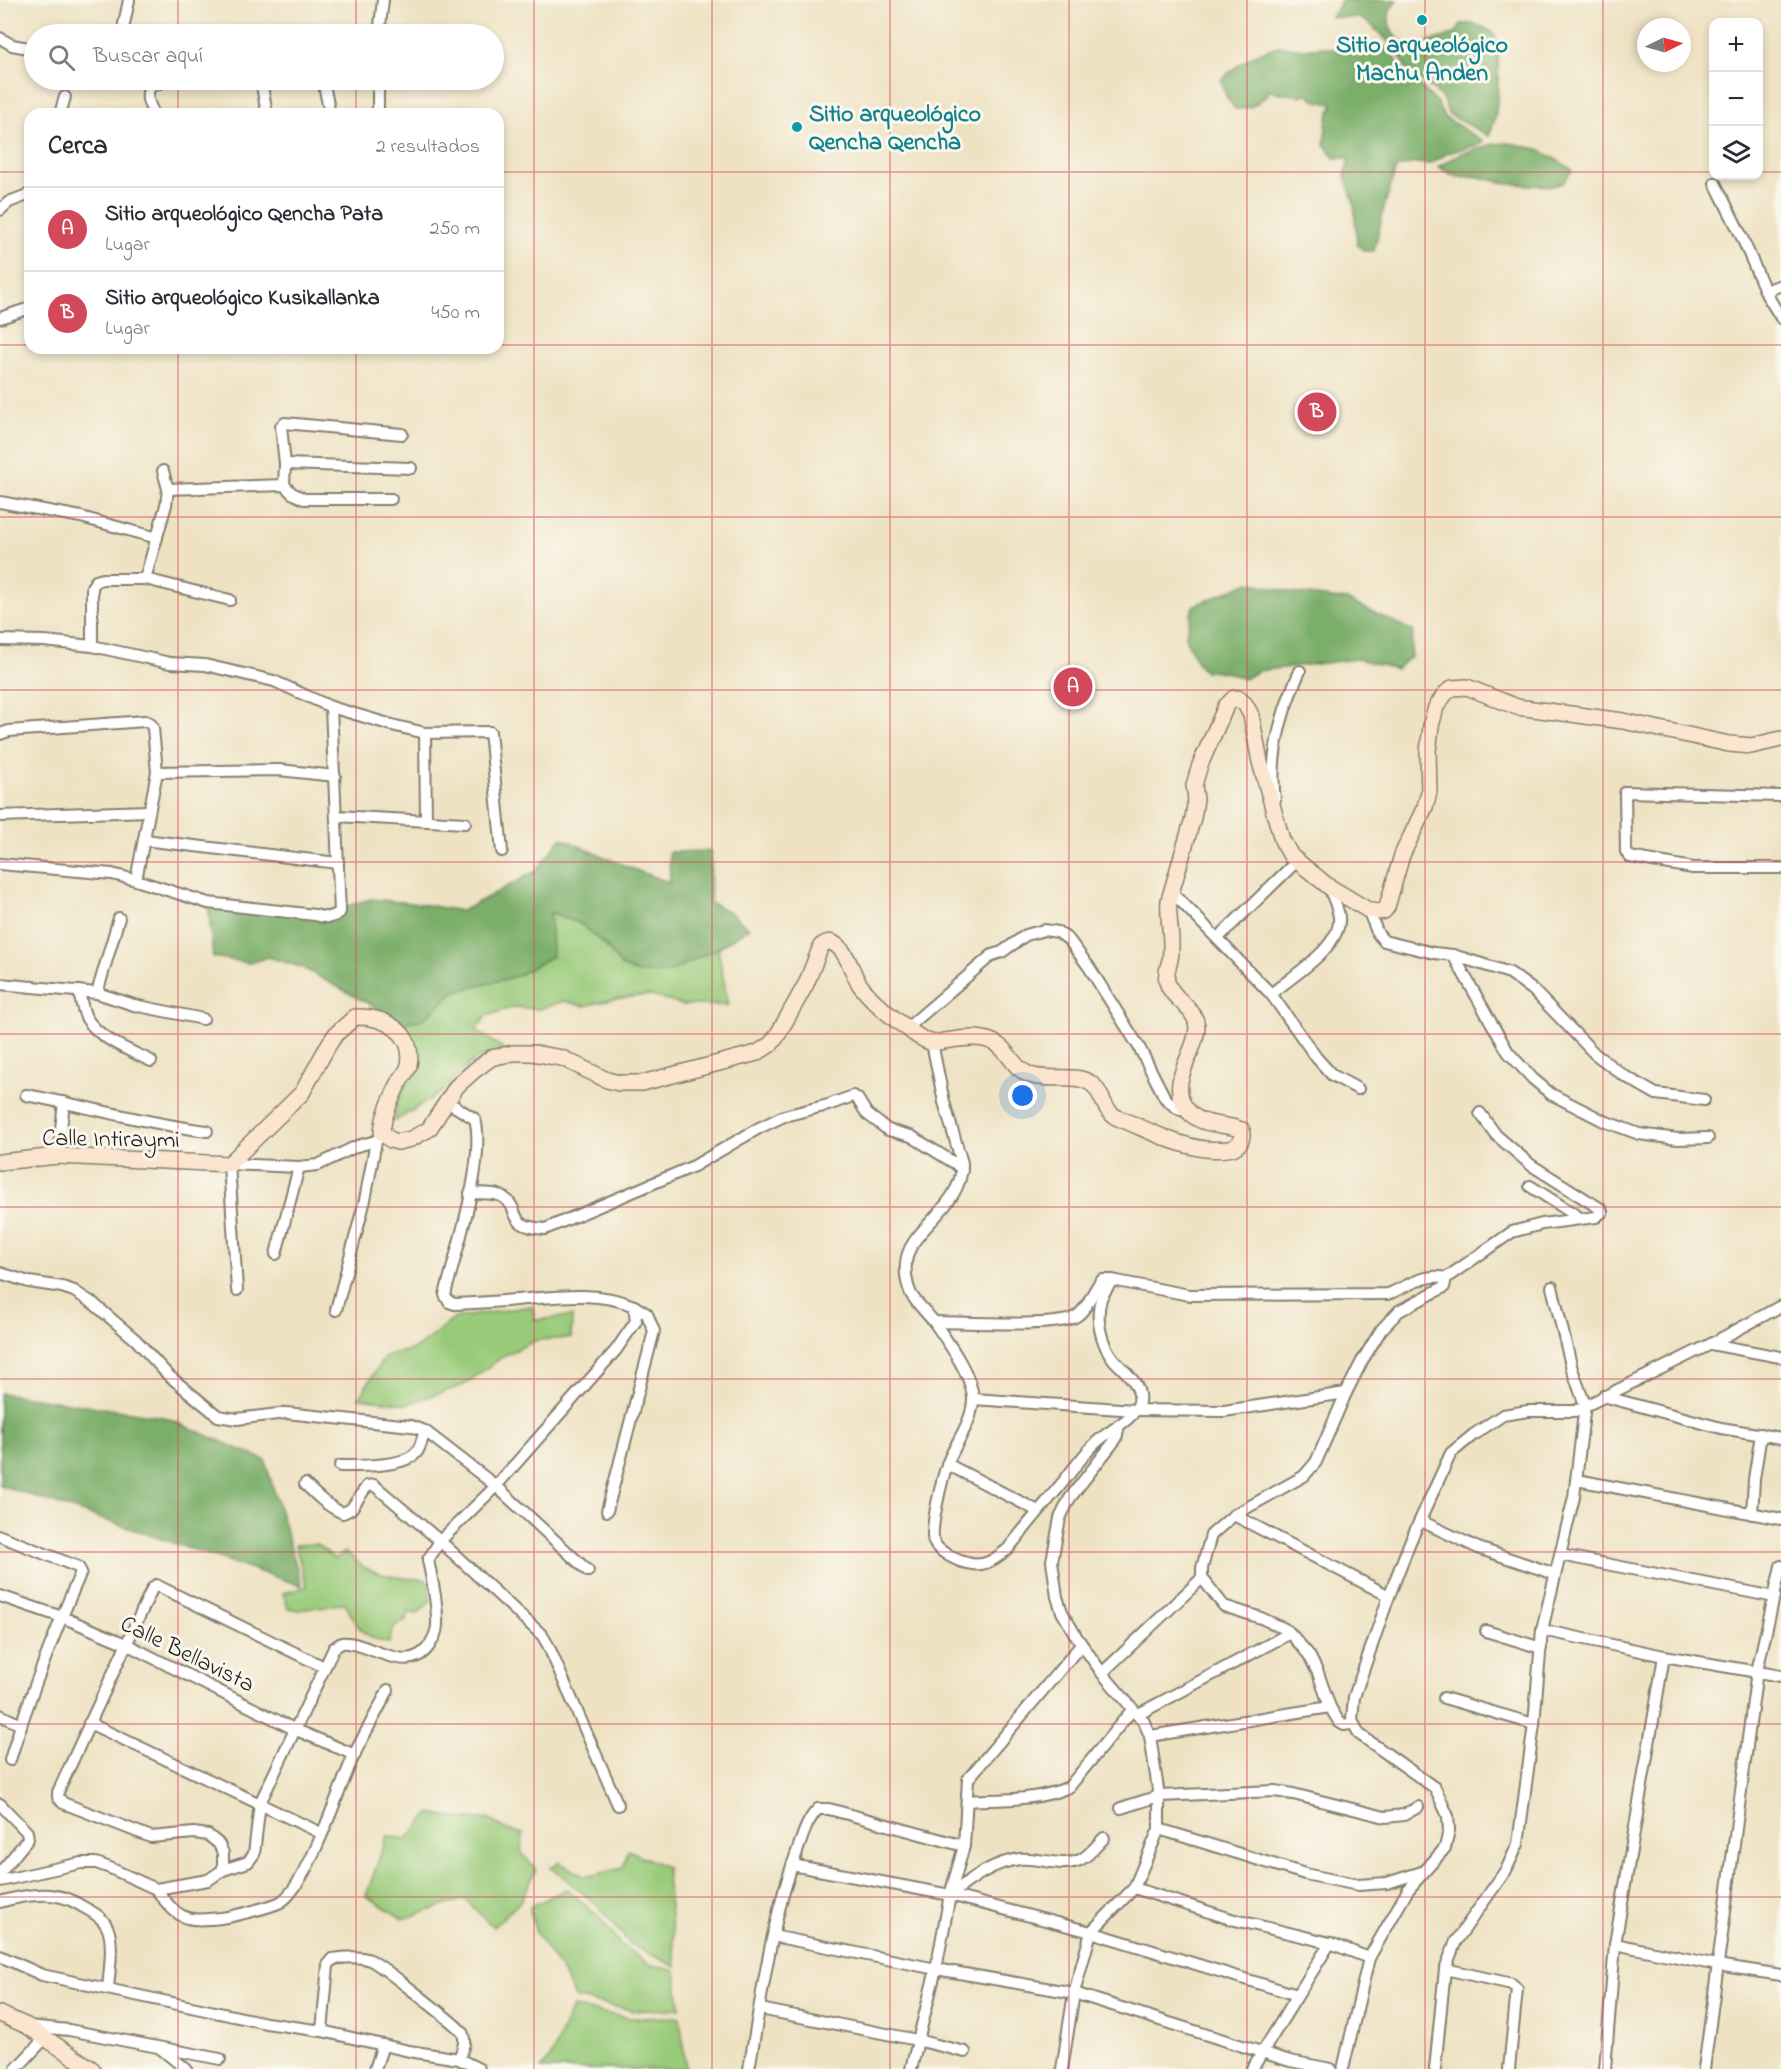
<!DOCTYPE html>
<html lang="es">
<head>
<meta charset="utf-8">
<style>
  :root { --surface:#fff; --page:#f2f2f3; --text:#2b2b33; --muted:#7c7c81; --line:#e1e1e2; --accent:#d1495b }
  body { margin:0; font-family:"Indie Flower",sans-serif; background:var(--page); color:var(--text) }
  .controls { position:absolute; right:18px; top:18px; display:grid; overflow:hidden; border-radius:12px; box-shadow:0 3px 9px #0003 }
  .controls button { width:54px; height:54px; display:grid; place-items:center; padding:0; border:0; border-bottom:2px solid var(--line); background:var(--surface); color:var(--text); font:30px sans-serif }
  .compass { position:absolute; left:1637px; top:18px; width:54px; height:54px; border-radius:50%; background:var(--surface); box-shadow:0 3px 9px #0003; rotate:85deg }
  .you { position:absolute; left:1023px; top:1096px; width:21px; height:21px; margin:-15px; border:4px solid #fff; border-radius:50%; background:#1a73e8; box-shadow:0 0 0 9px #1a73e833 }
  .badge { display:grid; place-items:center; width:39px; height:39px; border-radius:50%; background:var(--accent); color:#fff; font-size:20px; font-weight:700 }
  .pin { position:absolute; translate:-50% -50%; border:3px solid #fff; box-shadow:0 2px 6px #0006 }
  .list { margin:0; padding:0; list-style:none }
  h2 { display:flex; justify-content:space-between; align-items:center; height:78px; margin:0; padding:0 24px; font-size:26px }
  h2 small { font-size:20px; font-weight:400; color:var(--muted) }
  .list li { display:grid; grid-template-columns:39px 1fr auto; gap:18px; align-items:center; box-sizing:border-box; height:84px; padding:0 24px; border-top:2px solid var(--line) }
  .list b { display:block; font-size:22px; white-space:nowrap }
  .list p { margin:0; font-size:20px; white-space:nowrap; color:var(--muted) }
  .list em { font-size:20px; font-style:normal; color:var(--muted) }
  .icon { flex:none; width:33px; height:33px; fill:none; stroke:currentColor; stroke-width:2; stroke-linecap:round; stroke-linejoin:round }
  .map { position:relative; flex:none; width:1781px; height:2069px; overflow:hidden }
  .search { position:absolute; background:var(--surface); box-shadow:0 3px 9px #0003; left:24px; top:24px; width:480px; height:66px; display:flex; align-items:center; gap:15px; box-sizing:border-box; padding:0 21px; border-radius:33px; color:var(--muted); font-size:22px }
  .panel { position:absolute; background:var(--surface); box-shadow:0 3px 9px #0003; left:24px; top:108px; width:480px; height:246px; border-radius:18px }
  .map>svg:first-child { display:block }
  .green { fill:#99ca79; stroke:#5a734a; stroke-width:1.5 }
  .forest { fill:#7aae69; stroke:#4b6542; stroke-width:1.5 }
  .lines { fill:none; stroke-linecap:round; stroke-linejoin:round }
  .street-casing { stroke:#857f70; stroke-width:14 }
  .secondary-casing { stroke:#857f70; stroke-width:18 }
  .street { stroke:#fff; stroke-width:10 }
  .secondary { stroke:#fbe5cf; stroke-width:15 }
  .grid { fill:none; stroke:#d1495b; stroke-width:1.5; stroke-opacity:0.55 }
  .culture-dot { fill:#0f9aa8; stroke:#fbf7ec; stroke-width:2 }
  .labels { text-anchor:middle; stroke-width:6; stroke-linejoin:round; paint-order:stroke }
  .culture-label { font-size:24px; font-weight:bold; fill:#0d838f; stroke:#fbf7ec }
  .street-label { font-size:24px; fill:#1c1c1c; stroke:#fbf7ec }
</style>
</head>
<body>
<div class="map">
<svg width="1781" height="2069" viewBox="0 0 1781 2069">
  <rect width="100%" height="100%" fill="#fbf7ec"/>
  <filter id="ink" filterUnits="userSpaceOnUse"><feTurbulence type="fractalNoise" baseFrequency=".0167" numOctaves="2"/><feDisplacementMap in="SourceGraphic" scale="12" xChannelSelector="R" yChannelSelector="G"/><feConvolveMatrix kernelMatrix="1 2 1 2 8 2 1 2 1" color-interpolation-filters="sRGB"/></filter>
  <filter id="wash" filterUnits="userSpaceOnUse"><feTurbulence type="fractalNoise" baseFrequency=".008" numOctaves="4" result="noise"/><feDisplacementMap in="SourceGraphic" scale="24" xChannelSelector="R" yChannelSelector="G"/><feGaussianBlur stdDeviation="1.35" result="paint"/><feColorMatrix in="noise" values="0 0 0 0 0 0 0 0 0 0 0 0 0 0 0 0 0 1.4 0 .05"/><feComposite in="paint" operator="in"/></filter>
  <g filter="url(#wash)">
    <rect width="100%" height="100%" fill="#eee2c3"/>
    <g class="green">
      <polygon points="549,912 581,924 606,946 621,966 667,973 718,948 728,1005 682,1005 649,995 614,999 584,1006 564,1001 539,1009 514,1007 486,1016 476,1030 505,1050 475,1059 442,1092 395,1121 396,1105 413,1072 414,1049 404,1023 424,1019 452,992 517,976"/>
      <polygon points="532,1306 535,1320 572,1316 571,1338 537,1340 505,1355 464,1385 407,1404 359,1398 385,1356 415,1349 455,1318"/>
      <path d="M 317,1544 L 335,1559 L 345,1552 C 352,1556 357,1563 364,1567 C 383,1577 403,1579 424,1579 L 429,1583 L 430,1602 L 417,1614 L 408,1612 L 405,1622 C 392,1624 392,1632 389,1643 C 361,1637 357,1627 345,1603 L 299,1610 L 288,1608 L 283,1593 L 307,1587 L 295,1545 Z"/>
      <polygon points="430,1813 463,1819 488,1819 505,1829 523,1834 521,1852 536,1870 520,1902 493,1927 465,1899 403,1919 366,1896 387,1836 407,1839"/>
      <polygon points="628,1850 666,1867 676,1967 630,1944 597,1905 551,1867 559,1862 585,1877 623,1868"/>
      <path d="M 567,1889 L 598,1916 L 620,1944 L 649,1964 L 676,1971 L 680,2008 L 635,2011 L 575,1998 C 570,1988 566,1978 560,1969 C 546,1946 532,1935 530,1907 Z"/>
      <polygon points="572,2007 630,2018 680,2017 686,2069 541,2069 551,2057"/>
    </g>
    <g class="forest">
      <path d="M 1342,0 L 1397,0 C 1390,8 1387,15 1390,26 C 1399,57 1437,39 1456,33 L 1461,24 C 1472,23 1490,26 1495,37 C 1501,51 1498,103 1495,118 C 1494,124 1491,130 1489,136 L 1448,114 L 1445,103 L 1439,95 L 1407,69 L 1393,46 L 1370,24 L 1360,18 L 1331,17 Z"/>
      <path d="M 1279,46 L 1303,49 L 1325,47 L 1343,52 L 1369,52 L 1382,46 L 1389,49 L 1399,65 L 1437,103 L 1444,117 L 1483,141 L 1477,145 L 1448,153 L 1430,164 L 1414,163 L 1396,168 L 1385,204 L 1374,251 L 1364,251 L 1357,245 L 1354,203 L 1345,176 L 1349,158 L 1334,158 L 1324,144 L 1327,119 L 1333,104 L 1316,101 L 1308,94 L 1299,96 L 1270,91 C 1257,104 1254,109 1235,109 L 1226,96 L 1221,80 C 1240,63 1253,53 1279,46 Z"/>
      <polygon points="1510,143 1538,149 1569,167 1572,170 1563,183 1552,186 1509,184 1474,176 1457,177 1438,167 1460,154 1494,144"/>
      <polygon points="1249,582 1293,593 1347,600 1413,631 1411,657 1396,669 1357,659 1258,671 1244,679 1226,672 1205,671 1198,664 1185,638 1193,606"/>
      <polygon points="561,838 623,865 670,883 669,852 711,851 710,903 728,911 749,928 718,948 667,973 637,973 621,966 606,946 581,924 550,912 552,956 517,976 453,992 424,1019 404,1023 301,967 268,957 249,963 213,957 208,903 315,915 371,899 421,904 462,911 536,871"/>
      <polygon points="0,1393 164,1417 265,1460 302,1586 0,1485"/>
    </g>
  </g>
  <g filter="url(#ink)">
    <g class="lines">
      <defs>
        <g id="street">
          <polyline points="122,34 129,0"/>
          <polyline points="379,34 383,0"/>
          <polyline points="0,38 12,45 34,49"/>
          <path d="M 141,80 C 151,88 156,85 166,80"/>
          <polyline points="261,80 267,114"/>
          <polyline points="323,80 330,114"/>
          <path d="M 150,86 C 145,97 149,104 154,114"/>
          <polyline points="60,114 65,97"/>
          <polyline points="378,114 378,80"/>
          <polyline points="1715,183 1740,233 1767,295 1781,318"/>
          <polyline points="0,210 9,202 30,194"/>
          <polyline points="1767,295 1771,289 1781,285"/>
          <polyline points="0,318 30,308"/>
          <polyline points="285,464 411,468"/>
          <polyline points="284,485 292,493 304,499 391,499"/>
          <polyline points="168,489 284,485 285,464 281,426 285,423 402,434"/>
          <polyline points="0,502 81,517 157,538"/>
          <polyline points="145,579 230,600"/>
          <polyline points="0,640 44,641 92,646 170,663 205,665 274,681 331,707 392,725 425,733 490,732 502,851"/>
          <polyline points="92,646 92,587 96,581 103,579 145,579 166,505 168,489 163,471"/>
          <polyline points="425,733 426,820"/>
          <polyline points="0,734 9,731 145,721 150,723 153,728 157,772 136,880 112,874 0,864"/>
          <polyline points="157,772 279,770 335,776"/>
          <polyline points="1781,796 1625,792 1626,852 1630,857 1693,868 1781,868"/>
          <path d="M 1275,800 C 1269,757 1282,710 1300,671"/>
          <polyline points="0,816 149,811"/>
          <polyline points="336,816 465,823"/>
          <polyline points="144,840 338,863"/>
          <path d="M 136,880 L 208,903 L 315,915 C 325,918 331,919 340,912 L 331,707"/>
          <polyline points="1171,891 1271,994 1316,1057 1332,1075 1358,1089"/>
          <polyline points="1368,910 1378,934 1384,941 1434,953 1453,955 1510,973 1533,990 1595,1054 1623,1075 1656,1094 1704,1100"/>
          <polyline points="1218,938 1297,861"/>
          <polyline points="1453,955 1508,1052 1533,1079 1551,1094 1604,1121 1639,1134 1678,1139 1708,1138"/>
          <polyline points="0,984 97,993 134,1005 203,1019"/>
          <path d="M 79,991 C 81,1000 82,1010 87,1019 C 101,1040 129,1050 151,1061"/>
          <polyline points="97,993 119,918"/>
          <path d="M 1271,994 C 1292,976 1342,947 1339,917 C 1338,907 1332,896 1329,886"/>
          <polyline points="907,1028 992,955 1002,952 1026,935 1044,930 1058,932 1069,940 1089,967 1139,1047 1165,1098 1177,1108 1191,1114"/>
          <path d="M 932,1043 L 944,1102 L 962,1163 C 963,1208 908,1229 906,1263 C 905,1273 907,1285 911,1294 C 917,1304 927,1313 934,1322 C 948,1342 972,1375 973,1399 C 973,1421 956,1442 948,1462 C 943,1475 929,1530 934,1542 C 937,1551 957,1561 967,1563 C 985,1568 995,1559 1008,1549 C 1026,1526 1045,1504 1063,1482 C 1075,1467 1085,1452 1099,1440 C 1110,1430 1136,1418 1139,1402 C 1142,1384 1125,1372 1114,1360 C 1101,1344 1095,1319 1101,1299 C 1103,1293 1109,1286 1112,1280 L 1189,1295 L 1388,1294 C 1406,1287 1426,1272 1446,1278 L 1444,1287 L 1399,1311 L 1381,1330 L 1362,1361 L 1346,1393 L 1316,1462 L 1304,1476 L 1234,1515 L 1211,1535 L 1202,1568 L 1202,1578 L 1224,1606 L 1261,1618 L 1283,1628 L 1290,1633 L 1309,1655 L 1318,1673 L 1330,1707 L 1339,1722 L 1344,1725 L 1350,1724 L 1352,1720 L 1354,1697 L 1389,1596 L 1410,1542 L 1451,1453 L 1473,1435 L 1503,1415 L 1528,1411 L 1575,1411 L 1711,1344 L 1781,1306"/>
          <path d="M 26,1095 C 87,1106 146,1124 207,1131"/>
          <polyline points="58,1156 64,1102"/>
          <polyline points="1530,1186 1580,1218"/>
          <path d="M 470,1193 C 480,1194 495,1192 503,1197 C 523,1210 504,1226 545,1229 L 694,1166 L 759,1128 L 784,1116 L 828,1105 L 853,1096 L 857,1098 L 867,1114 L 888,1130 L 911,1136 L 956,1164 L 962,1170"/>
          <polyline points="276,1254 299,1167"/>
          <polyline points="0,1273 29,1282 62,1287 74,1291 94,1304 136,1340 168,1375 218,1416 237,1419 286,1413 411,1426 425,1431"/>
          <polyline points="1446,1278 1512,1232 1542,1224 1596,1217 1602,1212 1601,1209 1531,1165 1496,1135 1480,1113"/>
          <polyline points="237,1290 229,1164 299,1167 318,1165 357,1146 376,1141"/>
          <polyline points="336,1310 365,1200 376,1141 379,1138"/>
          <path d="M 934,1322 C 961,1322 1056,1328 1075,1317 C 1088,1310 1092,1290 1102,1280 L 1112,1280"/>
          <polyline points="1711,1344 1780,1357"/>
          <polyline points="1603,1396 1721,1428 1781,1438"/>
          <polyline points="973,1399 1135,1410 1224,1411 1346,1393"/>
          <polyline points="947,1464 1038,1511"/>
          <path d="M 340,1466 C 358,1466 404,1467 416,1453 C 421,1448 422,1438 425,1431 L 496,1486 L 588,1571"/>
          <polyline points="1577,1480 1781,1519"/>
          <path d="M 305,1484 C 316,1495 328,1507 343,1513 L 351,1509 L 367,1486 L 374,1485 L 440,1541 L 542,1635 L 548,1645 L 618,1805"/>
          <polyline points="607,1511 654,1331 647,1314 634,1306"/>
          <polyline points="1752,1514 1754,1479 1761,1434"/>
          <polyline points="1234,1515 1389,1596"/>
          <polyline points="1421,1521 1478,1548 1555,1574"/>
          <path d="M 0,1536 L 78,1567 L 81,1572 C 54,1634 29,1696 10,1760"/>
          <polyline points="1560,1555 1775,1597"/>
          <polyline points="0,1596 62,1617 126,1644 294,1729 355,1755"/>
          <polyline points="1542,1630 1664,1656 1781,1676"/>
          <polyline points="1486,1631 1541,1648"/>
          <polyline points="1102,1673 1202,1578"/>
          <polyline points="1444,1698 1534,1724"/>
          <polyline points="0,1715 21,1725"/>
          <polyline points="1137,1715 1290,1633"/>
          <polyline points="89,1723 321,1833"/>
          <polyline points="1150,1736 1330,1707"/>
          <path d="M 967,1801 C 1001,1799 1038,1801 1069,1787 L 1132,1710"/>
          <polyline points="0,1804 27,1832 28,1839 0,1873"/>
          <polyline points="1121,1808 1159,1796 1275,1791 1293,1794 1385,1817 1404,1815 1418,1807"/>
          <polyline points="1159,1829 1305,1874 1358,1885 1387,1883 1422,1872"/>
          <polyline points="792,1865 950,1895 1091,1932 1297,1995"/>
          <path d="M 223,1870 L 248,1862 L 254,1854 L 260,1803 L 334,1648 C 336,1647 339,1644 342,1643 C 364,1639 407,1678 429,1646 C 433,1639 437,1633 437,1625 C 438,1604 432,1580 428,1560 L 440,1541 L 496,1486 L 616,1350 L 636,1321 L 634,1306 C 598,1290 554,1297 515,1300 C 495,1302 475,1303 455,1304 L 449,1302 L 445,1295 C 456,1251 486,1161 475,1119 L 446,1101"/>
          <polyline points="0,1881 81,1863 96,1863 110,1868 156,1889 208,1880 223,1870 223,1853 219,1844 208,1835 194,1833 151,1837 63,1803 58,1797 58,1792 152,1589 156,1585 324,1667"/>
          <polyline points="1134,1888 1231,1919 1330,1943 1369,1958"/>
          <path d="M 156,1889 C 178,1919 184,1922 221,1918 C 230,1917 276,1906 282,1901 C 309,1882 339,1788 354,1755 C 365,1733 377,1712 388,1690"/>
          <path d="M 950,1895 C 971,1879 993,1862 1020,1859 C 1038,1857 1062,1868 1080,1860 C 1089,1856 1097,1845 1104,1838"/>
          <path d="M 0,1902 C 20,1896 48,1891 68,1899 C 74,1901 79,1905 85,1908 C 92,1912 102,1917 106,1925 C 115,1939 109,1973 108,1989"/>
          <polyline points="773,1936 936,1969 1074,1993 1290,2061 1331,2069"/>
          <polyline points="1615,1944 1717,1965 1781,1975"/>
          <polyline points="0,1956 42,1975 266,2023 322,2031 409,2051 459,2059 479,2069"/>
          <polyline points="1445,1969 1512,1984 1517,1989 1509,2069"/>
          <polyline points="760,2009 917,2040 965,2052"/>
          <polyline points="28,2026 69,2030 220,2059"/>
          <path d="M 322,2031 L 328,1965 L 333,1959 C 345,1957 359,1956 370,1960 C 380,1964 457,2025 462,2032 C 467,2041 462,2050 459,2059"/>
          <polyline points="160,2048 186,2069"/>
          <polyline points="16,2069 46,2037"/>
          <polyline points="375,2069 383,2045"/>
          <path d="M 749,2069 C 762,1995 771,1920 798,1849 C 803,1835 807,1820 818,1809 L 829,1809 L 964,1846"/>
          <polyline points="911,2069 936,1969 950,1895 964,1846 968,1779 1081,1645"/>
          <polyline points="1062,2069 1074,1993 1091,1932 1134,1888 1159,1829 1159,1796 1150,1736 1144,1722 1102,1673 1076,1636 1062,1612 1057,1597 1052,1561 1060,1518 1070,1498 1116,1439 1119,1425"/>
          <polyline points="1252,2069 1330,1943"/>
          <polyline points="1343,2069 1369,1958 1408,1890 1445,1848 1449,1830 1448,1816 1435,1788 1359,1734 1352,1720"/>
          <polyline points="1435,2069 1445,1969 1456,1941 1506,1870 1518,1844 1534,1724 1542,1630 1574,1497 1585,1405 1572,1369 1552,1287"/>
          <polyline points="1605,2069 1615,1944 1664,1656"/>
          <polyline points="1704,2069 1757,1671 1781,1566"/>
        </g>
        <g id="secondary">
          <path d="M 0,1162 L 58,1156 L 229,1164 L 302,1093 L 329,1044 L 336,1034 L 355,1017 C 383,1016 415,1031 409,1065 C 408,1070 403,1076 400,1081 C 392,1097 383,1115 382,1133 L 391,1140 L 398,1142 L 411,1139 L 429,1129 L 457,1086 L 475,1070 L 491,1058 L 513,1053 L 532,1053 L 562,1058 L 607,1080 L 619,1083 L 642,1083 L 757,1053 L 771,1044 L 777,1036 L 806,984 L 821,946 C 825,943 829,941 833,943 C 848,951 851,972 860,985 C 872,1001 890,1016 907,1028 C 913,1033 923,1040 930,1042 C 934,1043 940,1042 944,1041 C 960,1039 978,1035 993,1042 C 1009,1049 1012,1068 1030,1075 C 1049,1082 1075,1072 1092,1084 C 1101,1091 1102,1103 1109,1111 C 1114,1118 1121,1119 1128,1122 C 1154,1133 1177,1145 1205,1149 C 1222,1150 1244,1153 1242,1130 C 1222,1122 1199,1128 1185,1107 C 1168,1080 1196,1054 1197,1028 C 1197,1008 1172,1000 1167,982 C 1165,974 1168,968 1170,960 C 1174,940 1167,920 1169,900 L 1193,818 L 1196,799 L 1194,785 L 1200,765 L 1226,706 L 1234,698 L 1238,698 L 1245,704 L 1251,715 L 1260,762 L 1282,840 L 1291,856 L 1328,886 L 1368,910 L 1377,912 L 1384,911 L 1387,907 L 1402,855 L 1425,807 L 1429,792 L 1428,752 L 1431,726 L 1436,707 L 1445,694 L 1452,688 L 1467,687 L 1517,707 L 1623,721 L 1729,744 L 1751,746 L 1781,739"/>
          <polyline points="0,2014 27,2026 92,2069"/>
        </g>
      </defs>
      <use href="#street" class="street-casing"/>
      <use href="#secondary" class="secondary-casing"/>
      <use href="#street" class="street"/>
      <use href="#secondary" class="secondary"/>
    </g>
  </g>
  <path class="grid" d="M 178,0 L 178,34M 356,0 L 356,34M 534,0 L 534,2069M 712,0 L 712,2069M 890,0 L 890,2069M 1069,0 L 1069,2069M 1247,0 L 1247,2069M 1425,0 L 1425,2069M 1603,0 L 1603,2069M 178,80 L 178,114M 356,80 L 356,114M 0,172 L 30,172M 498,172 L 1714,172M 1758,172 L 1781,172M 0,345 L 30,345M 498,345 L 1781,345M 178,348 L 178,2069M 356,348 L 356,2069M 0,517 L 1781,517M 0,690 L 1781,690M 0,862 L 1781,862M 0,1034 L 1781,1034M 0,1207 L 1781,1207M 0,1379 L 1781,1379M 0,1552 L 1781,1552M 0,1724 L 1781,1724M 0,1897 L 1781,1897"/>
  <g class="culture-dot">
    <circle cx="1422" cy="20" r="6"/>
    <circle cx="797" cy="127" r="6"/>
  </g>
  <g class="labels">
    <g class="culture-label">
      <text x="1422" y="52">Sitio arqueológico<tspan x="1422" dy="28">Machu Anden</tspan></text>
      <text x="809" y="121" text-anchor="start">Sitio arqueológico<tspan x="809" dy="28">Qencha Qencha</tspan></text>
    </g>
    <g class="street-label">
      <text transform="translate(111 1138) rotate(1)" y="8">Calle Intiraymi</text>
      <text transform="translate(188 1653) rotate(26)" y="8">Calle Bellavista</text>
    </g>
  </g>
</svg>
<div class="controls">
<button>+</button>
<button>−</button>
<button><svg class="icon" aria-label="layers" viewBox="0 0 24 24"><path d="M12 4l9 5-9 5-9-5zM3 14l9 5 9-5"/></svg></button>
</div>
<svg class="compass" viewBox="-18 -18 36 36"><path d="M0-13l5 13h-10z" fill="#e53935"/><path d="M0 13l5-13h-10z" fill="#7c7c81"/></svg>
<div class="you"></div>
<div class="pin badge" style="left:1073px;top:687px">A</div>
<div class="pin badge" style="left:1317px;top:412px">B</div>
<div class="search"><svg class="icon" aria-label="search" viewBox="0 0 24 24"><circle cx="10" cy="10" r="6"/><path d="M15 15l6 6"/></svg>Buscar aquí</div>
<section class="panel">
<h2>Cerca<small>2 resultados</small></h2>
<ul class="list">
<li><span class="badge">A</span><div><b>Sitio arqueológico Qencha Pata</b><p>Lugar</p></div><em>250 m</em></li>
<li><span class="badge">B</span><div><b>Sitio arqueológico Kusikallanka</b><p>Lugar</p></div><em>450 m</em></li>
</ul>
</section>
</div>
</body>
</html>
